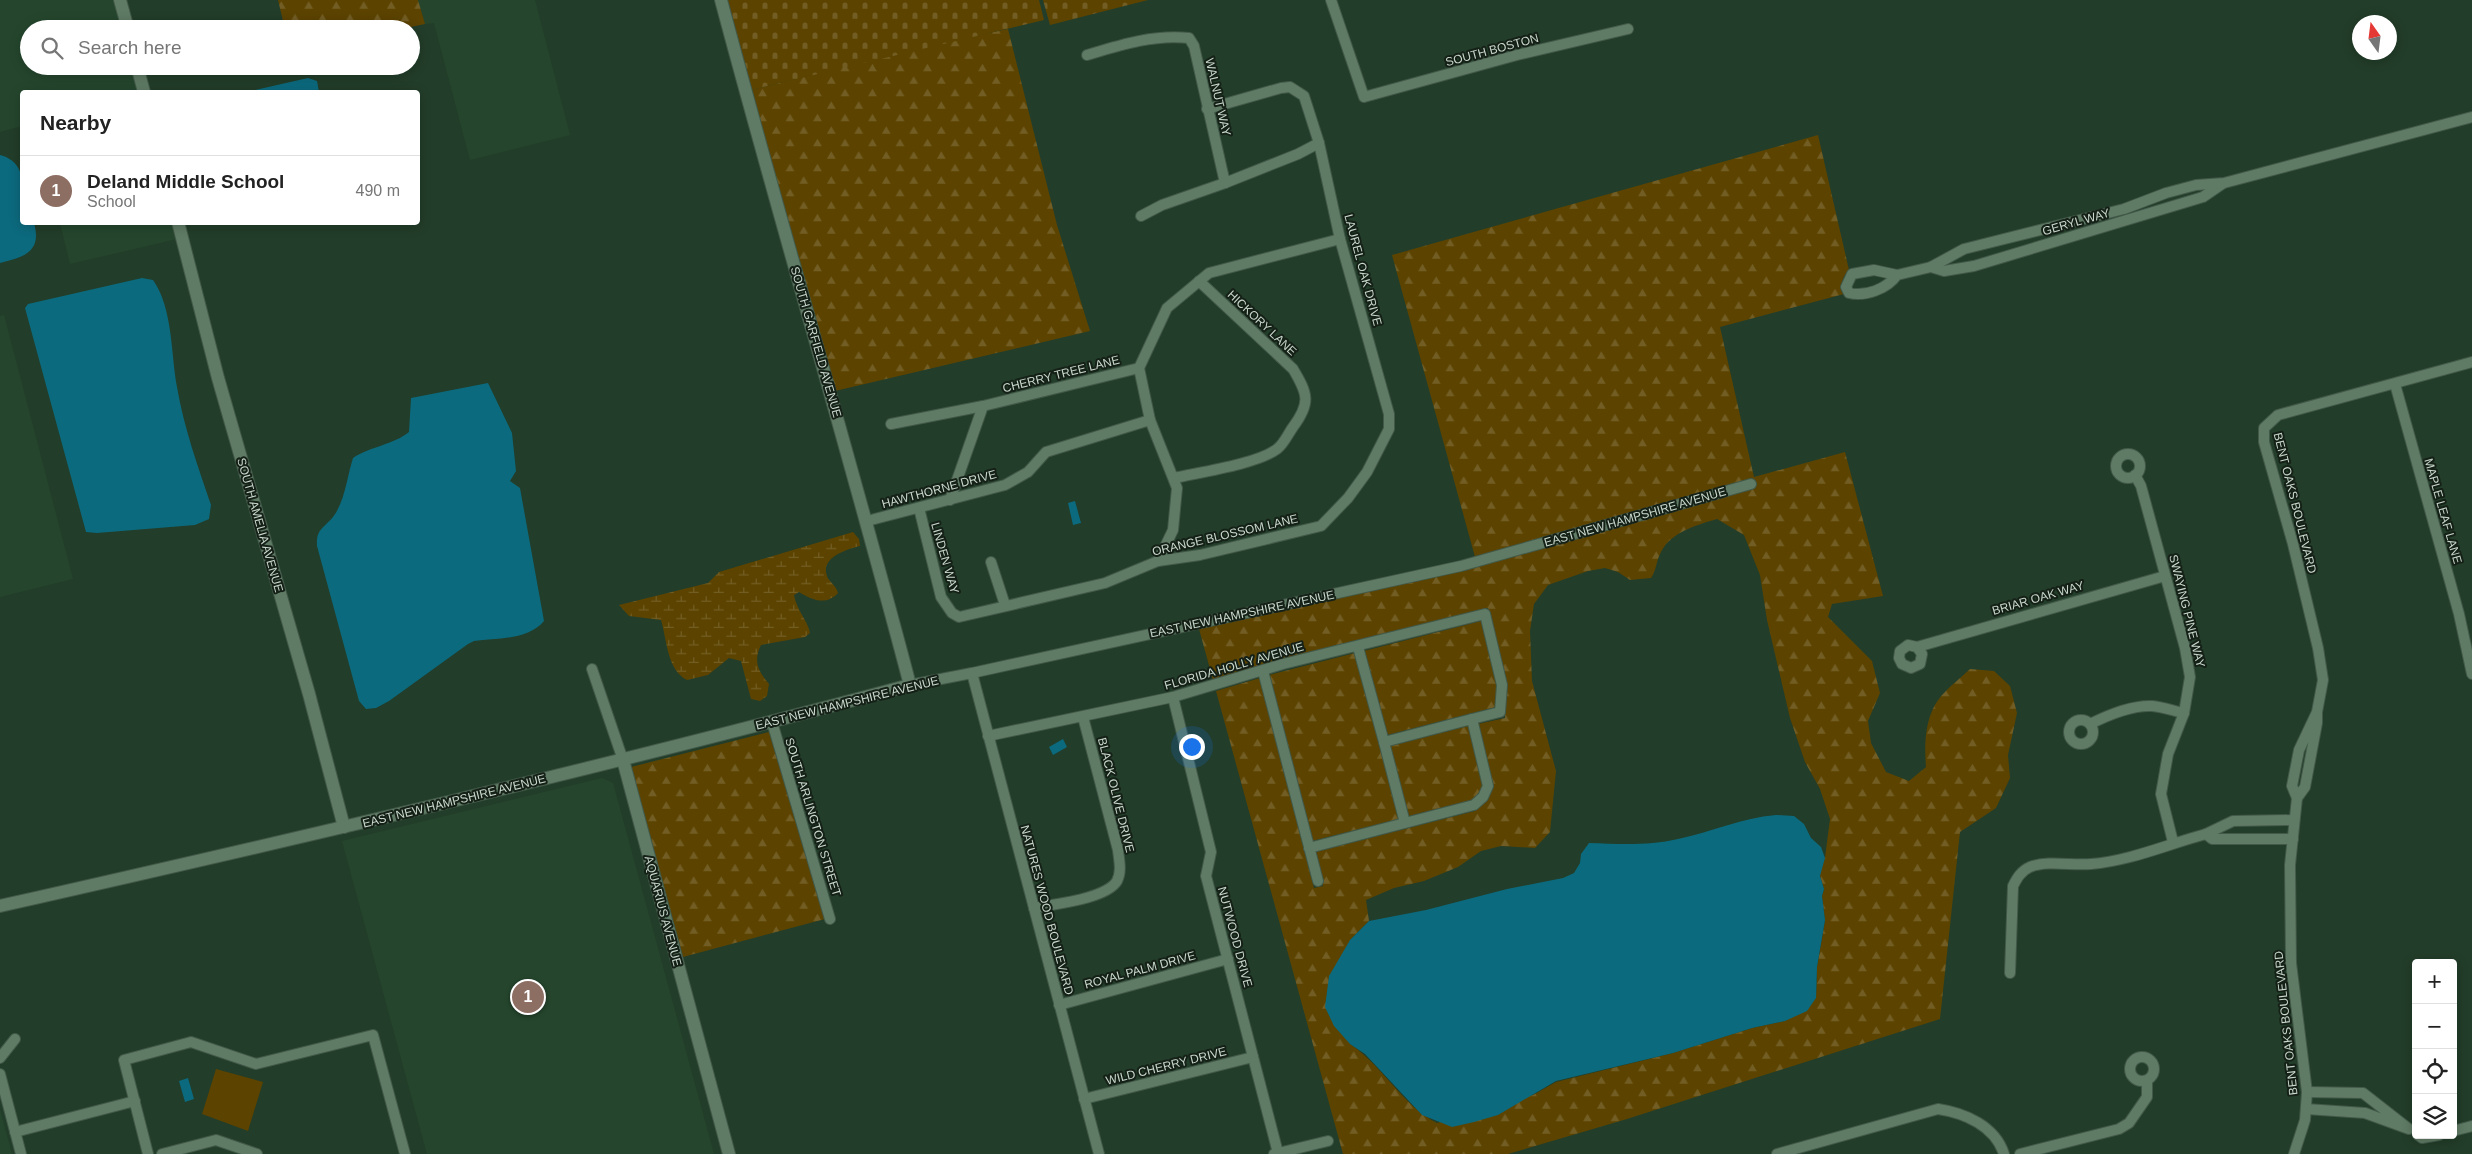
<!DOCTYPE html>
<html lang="en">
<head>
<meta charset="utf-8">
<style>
  :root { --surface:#fff; --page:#f6f6f6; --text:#222; --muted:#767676; --line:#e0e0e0; --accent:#82546e }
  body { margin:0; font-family:Helvetica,sans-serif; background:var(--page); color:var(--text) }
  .controls { position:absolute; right:15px; bottom:15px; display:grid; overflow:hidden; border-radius:5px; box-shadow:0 2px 12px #0003 }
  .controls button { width:45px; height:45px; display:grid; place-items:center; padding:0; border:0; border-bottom:1px solid var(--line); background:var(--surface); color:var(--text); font:25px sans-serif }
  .compass { position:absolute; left:2352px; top:15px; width:45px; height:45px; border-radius:50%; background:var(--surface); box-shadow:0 2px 12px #0003; rotate:346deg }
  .you { position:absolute; left:1191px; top:746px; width:18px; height:18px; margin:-12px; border:4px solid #fff; border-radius:50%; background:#1a73e8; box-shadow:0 0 0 8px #1a73e833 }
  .badge { display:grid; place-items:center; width:32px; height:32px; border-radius:50%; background:var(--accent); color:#fff; font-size:16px; font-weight:700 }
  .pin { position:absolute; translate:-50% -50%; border:2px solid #fff; box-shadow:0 1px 5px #0006 }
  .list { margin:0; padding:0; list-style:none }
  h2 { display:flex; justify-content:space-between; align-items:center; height:65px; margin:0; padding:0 20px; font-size:21px }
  h2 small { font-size:16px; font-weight:400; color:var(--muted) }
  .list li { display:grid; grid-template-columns:32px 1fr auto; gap:15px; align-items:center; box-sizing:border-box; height:70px; padding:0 20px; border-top:1px solid var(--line) }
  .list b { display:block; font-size:19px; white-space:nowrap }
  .list p { margin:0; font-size:16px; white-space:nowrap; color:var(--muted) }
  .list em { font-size:16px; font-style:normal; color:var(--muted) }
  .icon { flex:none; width:28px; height:28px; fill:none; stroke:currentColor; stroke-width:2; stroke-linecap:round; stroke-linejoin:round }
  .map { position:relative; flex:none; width:2472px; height:1154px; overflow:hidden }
  .search { position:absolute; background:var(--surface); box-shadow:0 2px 12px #0003; left:20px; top:20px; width:400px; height:55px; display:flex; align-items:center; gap:12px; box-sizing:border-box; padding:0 18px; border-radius:28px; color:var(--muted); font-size:19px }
  .panel { position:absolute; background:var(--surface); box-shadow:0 2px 12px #0003; left:20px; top:90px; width:400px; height:135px; border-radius:5px }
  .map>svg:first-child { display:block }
  .built { fill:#25462d }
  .forest { fill:url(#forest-firs); fill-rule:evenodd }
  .wetland { fill:url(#wetland-marsh) }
  .cemetery { fill:url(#cemetery-stones) }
  .park { fill:#5c4300 }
  .water { fill:#0c6a7e }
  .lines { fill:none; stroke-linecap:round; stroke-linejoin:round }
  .minor-casing { stroke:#425949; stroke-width:12 }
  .tertiary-casing { stroke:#425949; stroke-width:14 }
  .minor { stroke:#5f7b65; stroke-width:10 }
  .tertiary { stroke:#5f7b65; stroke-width:12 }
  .labels { text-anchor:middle; stroke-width:4; stroke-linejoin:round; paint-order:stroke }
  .street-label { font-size:12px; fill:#c8d8cb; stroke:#152017 }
</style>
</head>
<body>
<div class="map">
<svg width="2472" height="1154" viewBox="0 0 2472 1154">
  <defs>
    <pattern id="forest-firs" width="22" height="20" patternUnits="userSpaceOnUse" patternTransform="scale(1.25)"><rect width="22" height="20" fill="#5c4300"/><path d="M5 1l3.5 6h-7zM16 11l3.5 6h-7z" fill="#725d24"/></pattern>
    <pattern id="wetland-marsh" width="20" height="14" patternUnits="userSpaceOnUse" patternTransform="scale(1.25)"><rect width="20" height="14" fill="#5c4300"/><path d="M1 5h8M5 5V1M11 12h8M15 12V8" fill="none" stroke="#725d24"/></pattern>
    <pattern id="cemetery-stones" width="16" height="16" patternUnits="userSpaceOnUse" patternTransform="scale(1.25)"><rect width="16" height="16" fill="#5c4300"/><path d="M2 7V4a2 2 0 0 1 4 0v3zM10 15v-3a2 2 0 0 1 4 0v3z" fill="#725d24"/></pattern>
  </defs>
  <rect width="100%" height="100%" fill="#223d29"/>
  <g class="built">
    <polygon points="0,0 115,0 122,29 29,29 29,66 132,66 139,92 22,92 22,126 0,132"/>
    <polygon points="418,0 535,0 570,135 470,160 434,23 425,24"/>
    <polygon points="60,223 173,223 177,239 70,264"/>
    <polygon points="4,315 73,579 0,597 0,316"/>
    <polygon points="602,778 613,783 714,1154 427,1154 342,841"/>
    <polygon points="0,1110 12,1154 0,1154"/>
  </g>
  <g class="forest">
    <polygon points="278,0 418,0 425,24 401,29 285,29"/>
    <polygon points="1008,29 1057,225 1090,331 835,391 751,90 936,44"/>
    <path d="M 1818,135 L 1849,270 C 1842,277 1840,284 1844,294 L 1720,327 L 1754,477 L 1845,452 L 1883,596 L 1832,604 L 1828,617 L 1872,661 L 1880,693 L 1868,721 L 1871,743 L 1886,772 L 1909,781 L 1926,767 C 1924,742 1925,712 1944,693 C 1952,684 1962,677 1970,669 L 1994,671 L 2010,686 L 2017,713 L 2008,755 L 2010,778 L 1996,808 L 1960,832 L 1940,1019 L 1627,1119 L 1508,1154 L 1343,1154 L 1216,691 L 1260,678 L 1314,888 L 1323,886 L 1315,852 L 1475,811 L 1488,800 L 1493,785 L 1478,724 L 1505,718 L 1507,685 L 1488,608 L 1282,659 L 1213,680 L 1199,629 L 1475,557 L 1392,255 ZM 1717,519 L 1744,535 L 1760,575 L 1767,620 L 1790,718 L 1805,762 L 1820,789 L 1830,819 L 1825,858 L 1821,868 L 1820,876 L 1824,889 L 1822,896 L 1825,921 L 1817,967 L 1816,998 L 1785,1021 L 1752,1028 L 1673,1053 L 1556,1082 L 1533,1095 L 1437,1123 C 1402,1105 1383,1066 1350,1044 L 1350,940 L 1369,921 L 1366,900 L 1394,888 L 1424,881 L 1458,867 L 1481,851 L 1501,846 L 1535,848 L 1550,832 L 1556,771 L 1532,681 L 1530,631 L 1534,604 L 1548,585 L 1588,571 L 1605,568 L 1618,572 L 1630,580 L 1651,578 C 1657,569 1656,561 1661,552 C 1671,532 1697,525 1717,519 Z"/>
    <polygon points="1481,621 1497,685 1496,707 1387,735 1364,651"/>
    <polygon points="1355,653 1399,819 1312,841 1269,675"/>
    <polygon points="1468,726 1483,785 1479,793 1472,800 1409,816 1390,746"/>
    <polygon points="769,732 825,919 683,957 631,767"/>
  </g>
  <path class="wetland" d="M 853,532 L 859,539 L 860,546 C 848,549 820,557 827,576 C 829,582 836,585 838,593 C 826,606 812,600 799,592 L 794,595 C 797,611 808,621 810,633 L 805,637 L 761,645 C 753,661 758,671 769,684 L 767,696 L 760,701 L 751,699 L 741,661 L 729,658 L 708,675 L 687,680 C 667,670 667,640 661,620 L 629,616 L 619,605 L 708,583 L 719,572 Z"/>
  <g class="cemetery">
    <polygon points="728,0 1039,0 1044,20 751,90"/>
    <polygon points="1043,0 1148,0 1050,25"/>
  </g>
  <polygon class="park" points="216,1069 263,1082 248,1131 202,1114"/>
  <g class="water">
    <polygon points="308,78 317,81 319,92 246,92"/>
    <path d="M 0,155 C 31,163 22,197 22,222 L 34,223 C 42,251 25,257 0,263 Z"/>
    <path d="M 142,278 L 153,280 C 173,308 171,355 177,387 C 184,428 198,467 211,505 L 209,519 L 195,525 L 97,533 L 86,532 L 25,308 L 28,304 Z"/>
    <path d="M 488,383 L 512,433 L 516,471 L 510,481 L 520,488 L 544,621 C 528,640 498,638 474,641 L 468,644 L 389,701 L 376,708 L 366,709 L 359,701 L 317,546 C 316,529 323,529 333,517 C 345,501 347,477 353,458 C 371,446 393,445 409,432 L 411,398 Z"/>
    <polygon points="1075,501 1081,523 1073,525 1068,503"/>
    <polygon points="1063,739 1067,747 1053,755 1049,747"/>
    <path d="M 1776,815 L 1794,816 L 1804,824 L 1811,838 L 1821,847 L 1825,858 L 1820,876 L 1824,889 L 1822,896 L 1825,920 L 1817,967 L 1816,998 L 1807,1011 L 1785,1021 L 1752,1028 L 1673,1053 L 1556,1081 L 1498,1115 L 1474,1122 L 1452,1127 L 1422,1115 L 1365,1054 L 1350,1044 L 1334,1026 L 1325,1007 L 1329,976 L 1350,940 L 1369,921 L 1426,910 L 1507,889 L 1563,878 L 1574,873 L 1580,863 L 1581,854 L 1589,843 C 1618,844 1649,846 1678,839 C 1712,832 1741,818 1776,815 Z"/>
    <polygon points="188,1078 194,1099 185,1102 179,1081"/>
  </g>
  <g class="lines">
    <defs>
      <g id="minor">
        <polyline points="1331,0 1364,97 1517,55 1628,29"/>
        <path d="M 1087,55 C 1120,45 1154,34 1189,38 L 1194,46 L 1225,183 L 1162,205 L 1141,216"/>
        <polyline points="1225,183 1298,154 1319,143"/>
        <polyline points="1931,267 1944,271 1974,266 2203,197 2222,184"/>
        <path d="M 1897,275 C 1887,289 1865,297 1849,293 L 1846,287 L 1852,274 L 1874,270 L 1897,275 L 1931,267 L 1964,249 L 2124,209 L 2166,193 L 2196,185 L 2224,183 L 2472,117"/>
        <polyline points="1139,368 1150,420 1177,488 1173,530 1158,561"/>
        <polyline points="2395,384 2459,614 2472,674"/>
        <polyline points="891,424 983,406"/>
        <circle cx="2128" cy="466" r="12"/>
        <polyline points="2135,475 2141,486 2185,648 2190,677 2184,713 2168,754 2161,794 2173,842"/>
        <path d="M 1174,478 C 1201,472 1257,464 1277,449 C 1284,444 1288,434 1293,427 C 1311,403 1308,394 1293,369 L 1199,281"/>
        <polyline points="950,500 983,406 1139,368 1167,308 1209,273 1340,239"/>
        <polyline points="919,508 941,597 952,613 959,617 1105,583 1158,561 1200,555 1321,526 1348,498 1367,472 1389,429 1389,414 1340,239 1319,143 1304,96 1290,87 1281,88 1207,109"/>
        <polyline points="867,521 1005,485 1028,472 1046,452 1150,420"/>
        <polyline points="991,562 1005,605"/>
        <polyline points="1358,647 1384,742"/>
        <polyline points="1917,647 1922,654 1920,664 1911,668 1902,664 1899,658 1900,651 1908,645 1917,647 2165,576"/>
        <polyline points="592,669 623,760"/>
        <polyline points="1263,671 1318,881"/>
        <polyline points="972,673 1099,1154"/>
        <polyline points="910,685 972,673 1461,566 1751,484"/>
        <polyline points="1173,697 1211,852 1206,876 1278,1153"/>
        <polyline points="2317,712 2317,723 2305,787 2297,798 2292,786 2299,750 2317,712 2323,680 2318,648 2293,544 2264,442 2264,428 2278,415 2472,362"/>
        <circle cx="2081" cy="732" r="12"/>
        <polyline points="772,722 830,919"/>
        <path d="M 2090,724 C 2108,715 2132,705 2152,706 C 2163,707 2174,711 2184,713"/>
        <polyline points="988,736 1173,697 1283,664 1485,614 1502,685 1500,712 1472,719"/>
        <polyline points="2293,839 2212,839 2206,834 2233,821 2294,820"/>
        <polyline points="1309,848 1474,805 1483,797 1488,786 1472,719 1384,742 1405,823"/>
        <path d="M 1034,908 C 1054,904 1106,899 1117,881 C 1122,871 1119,860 1118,850 L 1083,717"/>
        <path d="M 2010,973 L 2013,886 C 2017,878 2021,871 2030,867 C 2049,860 2072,866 2091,864 C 2130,861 2168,844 2206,834"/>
        <polyline points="1059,1005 1228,959"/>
        <circle cx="2142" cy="1069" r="12"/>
        <polyline points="0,1058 15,1039"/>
        <polyline points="0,1074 21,1154"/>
        <polyline points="1084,1099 1253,1057"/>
        <polyline points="2306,1109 2365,1113 2409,1129 2363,1093 2307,1092"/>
        <polyline points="2453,1131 2472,1126"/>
        <polyline points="15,1132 135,1101"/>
        <polyline points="2418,1135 2422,1138 2439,1135"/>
        <polyline points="148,1154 124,1060 191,1042 256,1064 373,1035 405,1154"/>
        <polyline points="162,1154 216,1140 257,1154"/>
        <polyline points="1274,1154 1328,1141"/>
        <path d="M 1777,1154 L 1938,1109 C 1965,1113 1995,1126 2004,1154"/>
        <polyline points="2020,1154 2119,1129 2129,1123 2147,1097 2147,1081"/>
        <polyline points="2294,1154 2305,1120 2307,1092 2291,963 2290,865 2297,798"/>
      </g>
      <g id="tertiary">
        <polyline points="120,0 128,29"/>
        <polyline points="137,66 144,92"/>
        <polyline points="178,222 218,378 309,694 344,827"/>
        <polyline points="623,760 729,1154"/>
        <path d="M 0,906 C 305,837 609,766 910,685 C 850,456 782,229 721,0"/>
      </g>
    </defs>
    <use href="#minor" class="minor-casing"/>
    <use href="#tertiary" class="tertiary-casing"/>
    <use href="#minor" class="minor"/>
    <use href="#tertiary" class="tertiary"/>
  </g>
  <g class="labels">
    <g class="street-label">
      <text transform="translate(1492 50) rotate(-15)" y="4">SOUTH BOSTON</text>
      <text transform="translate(1218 97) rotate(77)" y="4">WALNUT WAY</text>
      <text transform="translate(2076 222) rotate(-16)" y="4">GERYL WAY</text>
      <text transform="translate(1363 270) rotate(75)" y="4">LAUREL OAK DRIVE</text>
      <text transform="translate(1262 323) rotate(43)" y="4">HICKORY LANE</text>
      <text transform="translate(816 342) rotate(74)" y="4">SOUTH GARFIELD AVENUE</text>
      <text transform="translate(1061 374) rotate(-14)" y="4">CHERRY TREE LANE</text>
      <text transform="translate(939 489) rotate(-15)" y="4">HAWTHORNE DRIVE</text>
      <text transform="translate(2295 503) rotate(76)" y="4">BENT OAKS BOULEVARD</text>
      <text transform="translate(2443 511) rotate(74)" y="4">MAPLE LEAF LANE</text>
      <text transform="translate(1635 517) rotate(-16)" y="4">EAST NEW HAMPSHIRE AVENUE</text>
      <text transform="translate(260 525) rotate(74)" y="4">SOUTH AMELIA AVENUE</text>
      <text transform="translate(1225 535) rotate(-13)" y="4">ORANGE BLOSSOM LANE</text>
      <text transform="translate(945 558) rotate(74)" y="4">LINDEN WAY</text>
      <text transform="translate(2038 598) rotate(-16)" y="4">BRIAR OAK WAY</text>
      <text transform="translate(2187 611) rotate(76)" y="4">SWAYING PINE WAY</text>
      <text transform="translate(1242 614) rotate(-12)" y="4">EAST NEW HAMPSHIRE AVENUE</text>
      <text transform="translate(1234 666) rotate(-16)" y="4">FLORIDA HOLLY AVENUE</text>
      <text transform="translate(847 703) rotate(-14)" y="4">EAST NEW HAMPSHIRE AVENUE</text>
      <text transform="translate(1116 795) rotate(76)" y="4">BLACK OLIVE DRIVE</text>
      <text transform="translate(454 801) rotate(-14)" y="4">EAST NEW HAMPSHIRE AVENUE</text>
      <text transform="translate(813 817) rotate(73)" y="4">SOUTH ARLINGTON STREET</text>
      <text transform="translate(1047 910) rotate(75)" y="4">NATURES WOOD BOULEVARD</text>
      <text transform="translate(663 911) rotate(75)" y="4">AQUARIUS AVENUE</text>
      <text transform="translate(1235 937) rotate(75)" y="4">NUTWOOD DRIVE</text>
      <text transform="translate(1140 970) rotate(-15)" y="4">ROYAL PALM DRIVE</text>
      <text transform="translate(2286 1023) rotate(-96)" y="4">BENT OAKS BOULEVARD</text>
      <text transform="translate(1166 1066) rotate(-14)" y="4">WILD CHERRY DRIVE</text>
    </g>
  </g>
</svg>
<div class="controls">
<button>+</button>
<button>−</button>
<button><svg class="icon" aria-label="locate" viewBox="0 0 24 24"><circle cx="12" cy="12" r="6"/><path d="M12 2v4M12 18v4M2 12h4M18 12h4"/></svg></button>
<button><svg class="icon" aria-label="layers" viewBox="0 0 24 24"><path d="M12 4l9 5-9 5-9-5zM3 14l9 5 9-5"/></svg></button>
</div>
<svg class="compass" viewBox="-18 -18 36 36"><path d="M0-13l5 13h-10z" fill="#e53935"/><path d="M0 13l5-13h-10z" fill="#767676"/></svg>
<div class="you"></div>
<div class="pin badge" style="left:528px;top:997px;background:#8d6e63">1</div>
<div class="search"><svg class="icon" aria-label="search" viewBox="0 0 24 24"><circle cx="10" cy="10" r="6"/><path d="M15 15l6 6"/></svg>Search here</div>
<section class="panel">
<h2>Nearby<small></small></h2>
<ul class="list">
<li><span class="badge" style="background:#8d6e63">1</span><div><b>Deland Middle School</b><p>School</p></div><em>490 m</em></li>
</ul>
</section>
</div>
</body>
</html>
